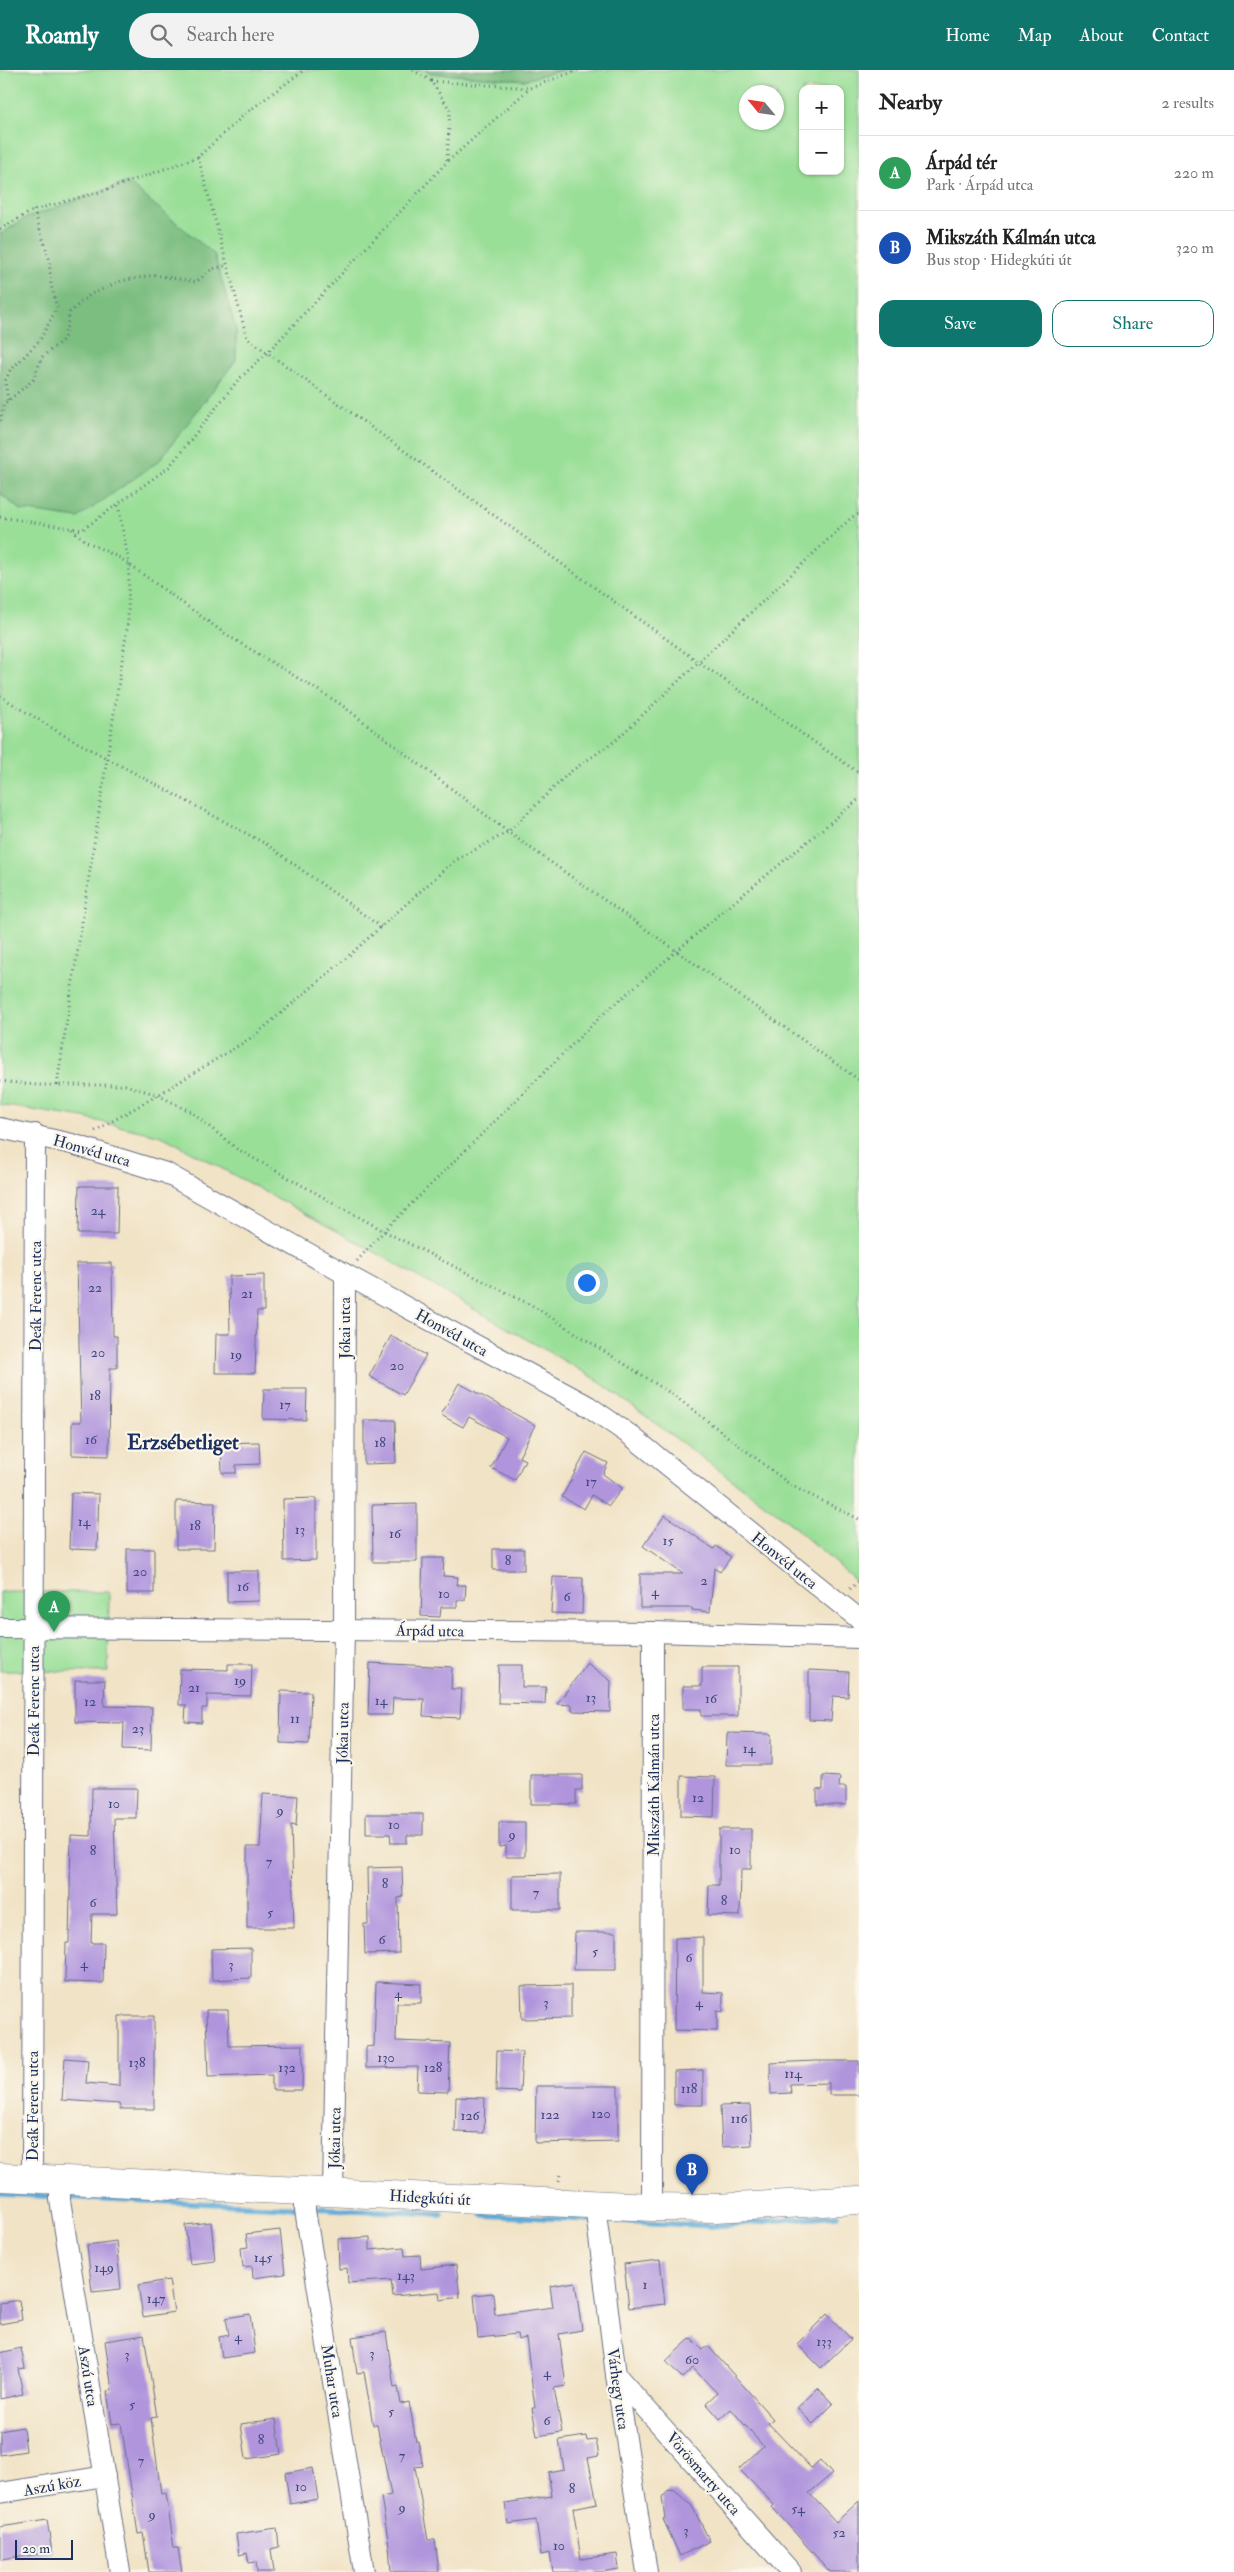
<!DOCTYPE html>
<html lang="en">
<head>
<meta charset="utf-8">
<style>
  :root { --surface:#fff; --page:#f2f2f2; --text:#222; --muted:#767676; --line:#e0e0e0; --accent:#0f766e }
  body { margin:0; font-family:"IM FELL Double Pica",serif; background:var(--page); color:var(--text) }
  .controls { position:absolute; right:15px; top:15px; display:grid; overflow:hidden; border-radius:10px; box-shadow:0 1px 4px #0004 }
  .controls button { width:45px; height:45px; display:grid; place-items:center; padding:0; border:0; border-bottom:1px solid var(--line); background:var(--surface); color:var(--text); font:25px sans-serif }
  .compass { position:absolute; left:739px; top:15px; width:45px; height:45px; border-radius:50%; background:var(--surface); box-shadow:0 1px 4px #0004; rotate:299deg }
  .scale { position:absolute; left:15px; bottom:12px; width:58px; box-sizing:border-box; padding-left:5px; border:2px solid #1b2f5e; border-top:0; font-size:14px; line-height:18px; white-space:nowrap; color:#1b2f5e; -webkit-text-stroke:4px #fbf7ec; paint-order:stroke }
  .you { position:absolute; left:586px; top:1212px; width:18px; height:18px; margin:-12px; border:4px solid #fff; border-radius:50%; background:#1a73e8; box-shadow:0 0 0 8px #1a73e833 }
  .badge { display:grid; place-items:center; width:32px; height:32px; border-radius:50%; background:var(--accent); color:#fff; font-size:16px; font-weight:700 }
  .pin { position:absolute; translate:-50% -41px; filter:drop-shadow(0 1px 2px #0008) }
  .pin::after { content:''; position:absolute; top:26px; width:18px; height:15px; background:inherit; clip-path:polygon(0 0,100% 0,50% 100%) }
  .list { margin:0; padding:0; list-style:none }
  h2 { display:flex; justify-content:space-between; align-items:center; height:65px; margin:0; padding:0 20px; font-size:21px }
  h2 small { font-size:16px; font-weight:400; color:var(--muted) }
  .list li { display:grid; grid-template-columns:32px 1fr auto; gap:15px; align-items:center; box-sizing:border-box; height:75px; padding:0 20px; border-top:1px solid var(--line) }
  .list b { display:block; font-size:19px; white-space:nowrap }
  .list p { margin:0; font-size:16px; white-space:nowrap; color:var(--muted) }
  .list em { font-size:16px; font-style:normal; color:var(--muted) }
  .actions { display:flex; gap:10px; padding:15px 20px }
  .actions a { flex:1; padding:11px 0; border:1px solid var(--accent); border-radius:15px; text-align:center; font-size:18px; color:var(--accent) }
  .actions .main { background:var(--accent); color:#fff }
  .icon { flex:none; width:28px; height:28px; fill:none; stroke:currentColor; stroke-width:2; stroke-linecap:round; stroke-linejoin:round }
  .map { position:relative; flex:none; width:859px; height:2502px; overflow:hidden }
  header { display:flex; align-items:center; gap:30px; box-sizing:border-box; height:70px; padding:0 25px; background:var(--accent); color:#fff }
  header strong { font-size:24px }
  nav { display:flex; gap:28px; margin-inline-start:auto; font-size:18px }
  .search { width:350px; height:45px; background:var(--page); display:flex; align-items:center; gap:12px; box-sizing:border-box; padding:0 18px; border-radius:28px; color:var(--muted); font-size:19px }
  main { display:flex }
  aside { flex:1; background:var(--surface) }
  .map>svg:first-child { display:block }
  .green { fill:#9adf98; stroke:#5a877b; fill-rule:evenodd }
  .forest { fill:#7bbe80; stroke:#4b766f }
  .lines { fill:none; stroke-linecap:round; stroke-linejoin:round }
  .stream { stroke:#5faad7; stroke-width:5.5 }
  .building { fill:#b095dd }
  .minor-casing { stroke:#666e82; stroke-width:22 }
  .secondary-casing { stroke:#666e82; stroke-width:29 }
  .path { stroke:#666e82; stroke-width:3; stroke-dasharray:1 4; stroke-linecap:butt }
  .minor { stroke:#fff; stroke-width:20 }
  .secondary { stroke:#fff; stroke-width:28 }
  .labels { text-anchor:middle; stroke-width:4.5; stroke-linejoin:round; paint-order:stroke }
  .number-label { font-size:14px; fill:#40487e }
  .street-label { font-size:16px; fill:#1b2f5e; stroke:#fbf7ec }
  .district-label { font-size:21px; font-weight:bold; fill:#1b2f5e; stroke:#fbf7ec }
</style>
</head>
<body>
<header>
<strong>Roamly</strong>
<div class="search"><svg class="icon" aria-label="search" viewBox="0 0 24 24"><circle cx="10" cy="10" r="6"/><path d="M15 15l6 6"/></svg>Search here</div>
<nav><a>Home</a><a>Map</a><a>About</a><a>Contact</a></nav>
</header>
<main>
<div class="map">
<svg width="859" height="2502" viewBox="0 0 859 2502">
  <rect width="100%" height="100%" fill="#fbf7ec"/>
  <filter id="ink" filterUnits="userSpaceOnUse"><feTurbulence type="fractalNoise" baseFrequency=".02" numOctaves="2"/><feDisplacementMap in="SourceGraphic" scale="10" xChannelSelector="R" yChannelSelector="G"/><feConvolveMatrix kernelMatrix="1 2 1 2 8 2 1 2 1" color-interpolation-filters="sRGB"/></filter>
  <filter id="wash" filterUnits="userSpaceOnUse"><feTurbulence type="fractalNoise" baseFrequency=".0096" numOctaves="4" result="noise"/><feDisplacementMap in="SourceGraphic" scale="20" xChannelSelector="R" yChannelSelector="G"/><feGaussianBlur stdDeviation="1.12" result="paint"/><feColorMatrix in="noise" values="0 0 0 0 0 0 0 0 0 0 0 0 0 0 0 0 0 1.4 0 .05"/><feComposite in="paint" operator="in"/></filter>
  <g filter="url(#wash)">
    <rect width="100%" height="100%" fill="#f1e3c6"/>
    <g class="green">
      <path d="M 0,0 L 425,0 L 428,3 L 524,10 L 563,0 L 859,0 L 859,1514 L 785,1449 L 594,1308 L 359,1173 L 162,1066 L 84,1048 L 0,1035 L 0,423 L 20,440 L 236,290 L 236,260 L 214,184 L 23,149 L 0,165 ZM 803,19 L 840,19 L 840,101 L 803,101 ZM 746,22 L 776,22 L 776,52 L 746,52 Z"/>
      <polygon points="0,1522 109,1522 108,1602 0,1601"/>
    </g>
    <g class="forest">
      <polygon points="425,0 563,0 524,10 428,3"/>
      <polygon points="127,112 214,184 236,260 236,290 159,391 78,448 20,440 0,423 0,165 23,149"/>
    </g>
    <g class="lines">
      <g class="stream">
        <polyline points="0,2124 442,2144"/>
        <polyline points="482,2145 592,2150"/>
        <polyline points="602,2150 712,2156 837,2145"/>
      </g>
    </g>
    <g id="blocks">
      <g class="building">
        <polygon points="79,1116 118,1116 117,1164 78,1164"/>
        <polygon points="77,1193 112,1193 113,1266 117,1266 117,1298 110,1298 109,1386 72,1385 72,1352 81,1352"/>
        <polygon points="264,1205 264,1241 257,1241 255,1303 215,1303 216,1264 230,1264 229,1206"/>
        <polygon points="391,1266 426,1285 403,1325 369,1306"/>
        <polygon points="459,1313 535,1355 519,1387 525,1390 515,1410 491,1398 507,1367 469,1347 463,1357 441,1345"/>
        <polygon points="264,1319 307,1319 306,1350 263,1349"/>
        <polygon points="364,1350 395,1350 396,1393 364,1394"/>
        <polygon points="259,1372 260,1394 236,1395 236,1403 222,1403 221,1373"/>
        <polygon points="586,1382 608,1393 603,1404 622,1418 609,1436 592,1425 584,1439 562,1427"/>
        <polygon points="71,1423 99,1424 97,1480 69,1479"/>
        <polygon points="316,1428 316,1490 284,1491 283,1429"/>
        <polygon points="176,1431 215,1432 214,1479 176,1479"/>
        <polygon points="417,1434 417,1492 373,1492 372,1435"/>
        <polygon points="665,1445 714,1479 716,1476 731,1487 720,1502 714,1498 710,1542 692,1540 692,1538 640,1538 640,1504 683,1504 643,1476"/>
        <rect x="127" y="1479" width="27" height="44"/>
        <rect x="493" y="1479" width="31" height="21"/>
        <polygon points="423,1488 444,1488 443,1506 458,1507 457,1515 466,1515 465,1530 457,1530 457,1537 441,1537 440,1547 421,1546"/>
        <polygon points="227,1501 259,1501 259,1531 227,1532"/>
        <polygon points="553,1507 583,1508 582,1544 551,1543"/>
        <polygon points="370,1593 452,1597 451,1619 462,1619 460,1648 423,1646 424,1629 393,1628 392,1645 368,1645"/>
        <polygon points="587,1593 611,1611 610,1642 572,1641 572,1635 557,1634"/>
        <polygon points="228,1594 252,1594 251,1626 207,1625 207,1638 202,1638 202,1653 185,1652 186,1635 179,1635 180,1599 228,1600"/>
        <polygon points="499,1595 522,1595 522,1617 546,1617 545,1634 498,1633"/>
        <polygon points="702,1597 738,1597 738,1646 701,1646 701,1639 683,1639 683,1616 702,1616"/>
        <polygon points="809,1600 849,1602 848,1627 833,1626 831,1651 809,1650"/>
        <polygon points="75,1610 105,1610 104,1636 152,1637 151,1680 123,1679 124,1653 75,1652"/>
        <polygon points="281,1621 311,1622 309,1674 280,1673"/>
        <polygon points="727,1663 771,1664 771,1695 726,1695"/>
        <polygon points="531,1705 582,1705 582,1720 576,1720 576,1734 531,1734"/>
        <polygon points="681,1706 715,1707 714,1747 681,1746"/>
        <polygon points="823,1706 840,1707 839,1717 846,1717 846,1735 817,1735 817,1719 823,1720"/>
        <polygon points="92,1718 137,1718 136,1748 114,1748 117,1844 92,1844 91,1873 104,1873 103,1913 65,1912 66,1873 69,1873 71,1765 91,1766"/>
        <polygon points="263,1724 298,1726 296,1756 291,1755 294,1858 247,1858 247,1777 260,1777"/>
        <polygon points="366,1744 423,1744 423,1765 407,1765 407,1773 391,1773 390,1764 366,1764"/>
        <polygon points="499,1752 525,1752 525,1787 506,1787 506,1776 499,1777"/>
        <polygon points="719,1759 751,1759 751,1799 741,1799 740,1846 708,1845 709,1815 719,1815"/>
        <polygon points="402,1797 403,1827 398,1828 399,1883 365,1884 364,1854 368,1854 367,1798"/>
        <polygon points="560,1804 560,1840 512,1840 512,1805"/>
        <polygon points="575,1862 616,1862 616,1900 574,1900"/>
        <polygon points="703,1867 703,1922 723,1923 723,1942 717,1941 717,1961 674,1960 675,1868"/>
        <polygon points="251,1878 251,1908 212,1910 211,1879"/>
        <polygon points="376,1912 421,1914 421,1933 397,1933 396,1971 450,1973 448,2022 417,2021 418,1997 366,1998 366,1977 374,1976"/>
        <polygon points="571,1915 571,1948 522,1949 521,1916"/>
        <polygon points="206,1940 228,1940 229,1976 303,1975 302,2020 272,2020 272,2005 208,2007"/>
        <polygon points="119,1946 154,1946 154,2039 120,2039 119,2034 62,2030 65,1988 88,1990 86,2013 119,2016"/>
        <polygon points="497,1981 522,1982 520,2022 496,2021"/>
        <polygon points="815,1991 859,1991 859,2025 829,2025 829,2013 790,2014 791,2023 771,2024 770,1993"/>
        <polygon points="703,2000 703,2035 674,2035 674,2001"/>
        <polygon points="536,2016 618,2016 618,2071 535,2073"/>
        <polygon points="456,2027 485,2028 484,2063 455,2062"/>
        <polygon points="750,2035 752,2075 722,2077 720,2036"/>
        <polygon points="211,2152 215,2191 190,2194 185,2155"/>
        <polygon points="280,2160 285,2204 253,2208 252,2196 243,2197 241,2178 248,2177 246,2164"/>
        <polygon points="370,2167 370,2180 404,2177 405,2186 420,2185 421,2199 456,2195 460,2227 440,2230 439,2222 393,2226 391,2210 348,2213 347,2198 339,2199 338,2169"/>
        <polygon points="116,2171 121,2219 92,2222 87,2175"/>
        <polygon points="660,2190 665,2234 629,2238 624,2194"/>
        <polygon points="169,2210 174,2242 143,2247 138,2215"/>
        <polygon points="575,2212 582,2260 559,2264 566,2316 554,2318 562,2362 537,2366 532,2338 535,2338 526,2268 518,2270 517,2264 478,2268 474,2225 493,2223 495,2245 553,2237 550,2216"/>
        <polygon points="19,2230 22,2250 0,2254 0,2233"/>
        <polygon points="250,2244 255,2283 222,2288 219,2267 229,2265 226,2248"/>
        <polygon points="827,2244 851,2269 821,2298 797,2274"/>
        <polygon points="386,2262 394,2318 398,2317 401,2334 409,2332 416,2371 418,2371 423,2396 415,2397 428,2470 435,2470 439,2502 391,2502 389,2475 381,2427 391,2425 377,2355 373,2355 364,2302 357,2303 352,2267"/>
        <polygon points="144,2265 157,2347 151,2348 161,2424 166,2423 174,2478 178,2478 182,2502 149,2502 143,2463 138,2464 121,2353 112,2354 107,2321 112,2320 105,2271"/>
        <polygon points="691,2268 703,2280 708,2276 773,2349 768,2353 811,2398 820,2390 832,2404 809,2423 836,2452 859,2431 859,2502 830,2502 772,2437 774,2435 739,2399 763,2376 731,2339 720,2349 706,2333 717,2323 693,2298 682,2308 666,2291"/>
        <polygon points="21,2278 25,2298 18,2299 23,2324 0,2329 0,2283"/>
        <polygon points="818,2318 833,2334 813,2354 797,2338"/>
        <polygon points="276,2349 281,2384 246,2389 241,2354"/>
        <polygon points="23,2357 26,2381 0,2385 0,2361"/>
        <polygon points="586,2366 587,2371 596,2370 599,2386 588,2388 597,2433 573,2438 581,2489 617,2484 619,2499 602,2502 553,2502 550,2483 541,2485 536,2450 508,2454 505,2433 552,2426 548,2402 564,2399 559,2370"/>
        <polygon points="313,2398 318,2429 290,2434 285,2403"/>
        <polygon points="669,2420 675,2421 692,2436 710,2471 680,2486 663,2449 665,2448 662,2428"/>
        <polygon points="47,2450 52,2482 0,2489 0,2457"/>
        <polygon points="277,2458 279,2477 271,2479 274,2502 257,2502 256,2492 249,2493 247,2483 239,2485 236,2464"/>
      </g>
    </g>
  </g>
  <g filter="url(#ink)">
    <use href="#blocks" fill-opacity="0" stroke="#666e82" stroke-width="1"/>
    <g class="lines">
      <defs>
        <g id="minor">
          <polyline points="0,1058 72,1074 166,1103 345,1204 588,1336 630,1365 859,1549"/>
          <polyline points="0,1558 653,1562 859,1568"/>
          <polyline points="32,2108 35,1064"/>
          <polyline points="60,2110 60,2130 120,2502"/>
          <polyline points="305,2121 305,2140 364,2502"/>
          <polyline points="333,2122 344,1560 345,1204"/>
          <polyline points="595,2135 616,2305 647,2502"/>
          <polyline points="652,2137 653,1562"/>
          <polyline points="616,2305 791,2502"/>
          <polyline points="0,2423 105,2406"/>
        </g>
        <polyline id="secondary" points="0,2107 652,2137 716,2138 859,2130"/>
      </defs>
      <use href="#minor" class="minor-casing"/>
      <use href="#secondary" class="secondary-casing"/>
      <g class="path">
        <polyline points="413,0 431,11 450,40 447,91"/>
        <polyline points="431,11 529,18"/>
        <polyline points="198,87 247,268 697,591 859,703"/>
        <polyline points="0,159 34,140 103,121 198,87 245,44 304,0"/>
        <polyline points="8,330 5,311 10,301 40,270 57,238 51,214 49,188 34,140"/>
        <polyline points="0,351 4,334 33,310 42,287 64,269 70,242 91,224 121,211 155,205 196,212 212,199 228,195"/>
        <polyline points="0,447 82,460 169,397 238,310 268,282 447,92 530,18 578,0"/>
        <polyline points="72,459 85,471 120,488 227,565 339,633 508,762 859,1010"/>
        <polyline points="0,626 62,664 266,774 381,857"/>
        <polyline points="0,1011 36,1015 125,1015 158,1025 191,1042 237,1079 384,1161 533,1236 675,1326 792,1416 859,1449"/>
        <polyline points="57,1015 128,552 129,494 118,434"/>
        <polyline points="95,1061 158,1025 254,966 344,890 454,791 508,762 570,702 615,671 852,447 859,444"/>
        <polyline points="357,1191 384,1161 602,945 728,837 859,729"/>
        <polyline points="850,1519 859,1511"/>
        <polyline points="559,2111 560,2103"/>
      </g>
      <use href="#minor" class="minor"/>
      <use href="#secondary" class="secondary"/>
    </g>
  </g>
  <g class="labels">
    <g class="number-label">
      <text x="98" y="1145">24</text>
      <text x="95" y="1222">22</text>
      <text x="247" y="1228">21</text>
      <text x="98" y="1287">20</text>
      <text x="236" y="1289">19</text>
      <text x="397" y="1300">20</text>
      <text x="95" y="1330">18</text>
      <text x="285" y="1339">17</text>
      <text x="91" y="1374">16</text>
      <text x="380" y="1377">18</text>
      <text x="591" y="1416">17</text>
      <text x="84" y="1456">14</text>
      <text x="195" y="1460">18</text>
      <text x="300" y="1464">13</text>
      <text x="395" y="1468">16</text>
      <text x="668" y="1475">15</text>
      <text x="508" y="1495">8</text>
      <text x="140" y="1506">20</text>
      <text x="704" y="1515">2</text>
      <text x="243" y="1521">16</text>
      <text x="655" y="1526">4</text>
      <text x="444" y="1528">10</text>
      <text x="567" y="1531">6</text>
      <text x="240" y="1615">19</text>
      <text x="194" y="1622">21</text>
      <text x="591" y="1632">13</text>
      <text x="711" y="1633">16</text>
      <text x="381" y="1635">14</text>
      <text x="90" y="1636">12</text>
      <text x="295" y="1653">11</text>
      <text x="138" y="1663">23</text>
      <text x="749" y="1683">14</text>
      <text x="698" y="1732">12</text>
      <text x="114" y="1738">10</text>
      <text x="280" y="1745">9</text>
      <text x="394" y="1759">10</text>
      <text x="512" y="1769">9</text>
      <text x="735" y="1784">10</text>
      <text x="93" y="1785">8</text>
      <text x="269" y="1796">7</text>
      <text x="385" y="1818">8</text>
      <text x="536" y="1827">7</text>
      <text x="724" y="1835">8</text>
      <text x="93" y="1837">6</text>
      <text x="270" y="1847">5</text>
      <text x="382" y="1874">6</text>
      <text x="595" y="1886">5</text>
      <text x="689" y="1892">6</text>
      <text x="84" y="1898">4</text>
      <text x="231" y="1899">3</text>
      <text x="398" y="1928">4</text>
      <text x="546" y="1937">3</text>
      <text x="699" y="1937">4</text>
      <text x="386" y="1992">130</text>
      <text x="137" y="1997">138</text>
      <text x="287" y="2002">132</text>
      <text x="433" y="2002">128</text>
      <text x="793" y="2008">114</text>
      <text x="689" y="2023">118</text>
      <text x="601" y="2048">120</text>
      <text x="550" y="2049">122</text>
      <text x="470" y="2050">126</text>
      <text x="739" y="2053">116</text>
      <text x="263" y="2192">145</text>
      <text x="104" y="2202">149</text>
      <text x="406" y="2210">143</text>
      <text x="645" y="2219">1</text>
      <text x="156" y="2233">147</text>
      <text x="238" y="2271">4</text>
      <text x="824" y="2276">133</text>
      <text x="372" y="2288">3</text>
      <text x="127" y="2289">3</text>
      <text x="692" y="2294">60</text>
      <text x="547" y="2307">4</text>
      <text x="132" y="2339">5</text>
      <text x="391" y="2346">5</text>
      <text x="547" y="2355">6</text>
      <text x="261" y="2374">8</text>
      <text x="402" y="2390">7</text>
      <text x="141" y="2395">7</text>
      <text x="301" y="2421">10</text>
      <text x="572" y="2423">8</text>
      <text x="402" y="2442">9</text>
      <text x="798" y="2443">54</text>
      <text x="152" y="2449">9</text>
      <text x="686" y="2465">3</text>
      <text x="839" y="2467">52</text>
      <text x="559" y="2480">10</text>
    </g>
    <g class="street-label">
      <text transform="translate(92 1080) rotate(16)" y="6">Honvéd utca</text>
      <text transform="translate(35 1226) rotate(-90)" y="6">Deák Ferenc utca</text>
      <text transform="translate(344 1258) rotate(-90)" y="6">Jókai utca</text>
      <text transform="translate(452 1262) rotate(29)" y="6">Honvéd utca</text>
      <text transform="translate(785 1490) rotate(39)" y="6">Honvéd utca</text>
      <text transform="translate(430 1560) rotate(1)" y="6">Árpád utca</text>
      <text transform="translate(33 1631) rotate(-90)" y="6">Deák Ferenc utca</text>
      <text transform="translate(342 1663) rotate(-89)" y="6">Jókai utca</text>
      <text transform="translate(653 1715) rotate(-90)" y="6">Mikszáth Kálmán utca</text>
      <text transform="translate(32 2036) rotate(-90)" y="6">Deák Ferenc utca</text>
      <text transform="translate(334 2068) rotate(-89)" y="6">Jókai utca</text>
      <text transform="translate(430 2127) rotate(3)" y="6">Hidegkúti út</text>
      <text transform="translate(89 2306) rotate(81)" y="6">Aszú utca</text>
      <text transform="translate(333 2311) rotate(81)" y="6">Muhar utca</text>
      <text transform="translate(619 2319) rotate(82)" y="6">Várhegy utca</text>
      <text transform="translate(704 2403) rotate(49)" y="6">Vörösmarty utca</text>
      <text transform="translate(52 2415) rotate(-10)" y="6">Aszú köz</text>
    </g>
    <g class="district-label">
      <text x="183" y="1379">Erzsébetliget</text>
    </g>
  </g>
</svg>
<div class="controls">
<button>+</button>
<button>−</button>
</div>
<svg class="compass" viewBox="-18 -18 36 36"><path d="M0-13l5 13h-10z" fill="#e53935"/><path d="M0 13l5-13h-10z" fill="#767676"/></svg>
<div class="scale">20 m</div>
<div class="you"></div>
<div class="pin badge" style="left:54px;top:1562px;background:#2e9e5b">A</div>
<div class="pin badge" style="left:692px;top:2125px;background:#1a4fb4">B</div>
</div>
<aside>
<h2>Nearby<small>2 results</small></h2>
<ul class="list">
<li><span class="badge" style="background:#2e9e5b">A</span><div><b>Árpád tér</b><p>Park · Árpád utca</p></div><em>220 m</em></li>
<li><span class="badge" style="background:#1a4fb4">B</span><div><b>Mikszáth Kálmán utca</b><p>Bus stop · Hidegkúti út</p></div><em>320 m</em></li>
</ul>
<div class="actions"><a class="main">Save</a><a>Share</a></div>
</aside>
</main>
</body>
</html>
